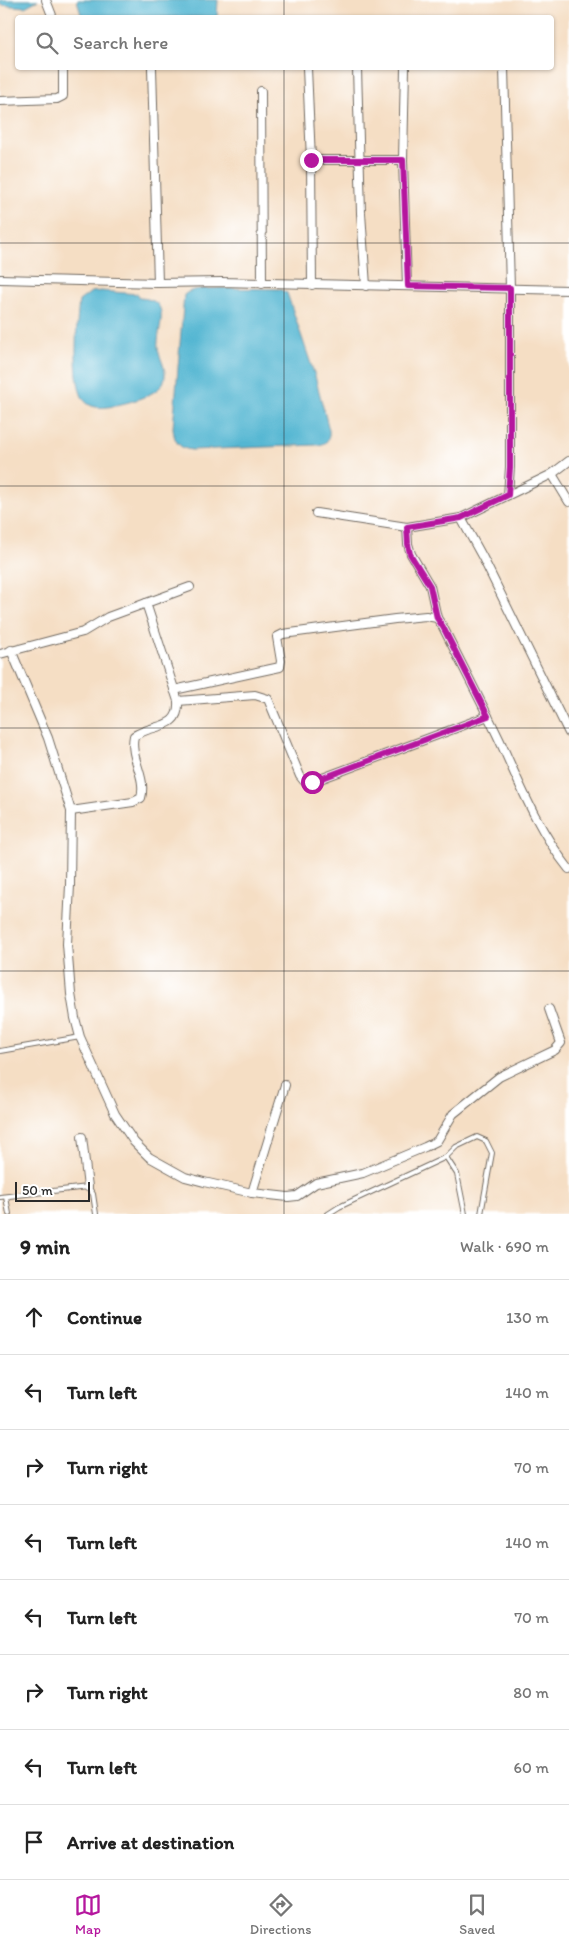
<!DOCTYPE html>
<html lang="en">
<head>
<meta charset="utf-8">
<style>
  :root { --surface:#fff; --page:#f2f2f2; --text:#222; --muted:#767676; --line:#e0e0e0; --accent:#b5179e }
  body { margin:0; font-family:Itim,sans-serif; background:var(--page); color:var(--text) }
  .scale { position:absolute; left:15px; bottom:12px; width:75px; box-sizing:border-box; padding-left:5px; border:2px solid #2b2b2b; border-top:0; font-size:14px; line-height:18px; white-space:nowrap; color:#2b2b2b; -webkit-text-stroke:4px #fff; paint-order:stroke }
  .stop { position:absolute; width:15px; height:15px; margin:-11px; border:4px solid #b5179e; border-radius:50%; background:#fff }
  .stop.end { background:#b5179e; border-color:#fff; box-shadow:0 1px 5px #0008 }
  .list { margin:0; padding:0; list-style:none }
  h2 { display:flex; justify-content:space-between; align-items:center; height:65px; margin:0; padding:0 20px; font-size:21px }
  h2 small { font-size:16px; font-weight:400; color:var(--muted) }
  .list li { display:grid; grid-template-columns:32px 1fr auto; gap:15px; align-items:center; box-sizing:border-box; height:75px; padding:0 20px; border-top:1px solid var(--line) }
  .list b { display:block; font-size:19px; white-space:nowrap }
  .list em { font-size:16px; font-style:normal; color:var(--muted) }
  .icon { flex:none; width:28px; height:28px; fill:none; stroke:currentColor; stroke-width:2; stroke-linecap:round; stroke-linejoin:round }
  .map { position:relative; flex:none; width:569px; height:1214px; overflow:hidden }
  .search { position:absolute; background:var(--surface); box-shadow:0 1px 4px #0004; left:15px; right:15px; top:15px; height:55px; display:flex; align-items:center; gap:12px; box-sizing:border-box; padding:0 18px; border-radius:5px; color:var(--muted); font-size:19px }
  .sheet { height:665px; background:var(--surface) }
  nav { display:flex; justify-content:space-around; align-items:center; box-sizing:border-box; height:70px; border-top:1px solid var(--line); background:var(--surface); font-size:14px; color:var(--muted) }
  nav a { display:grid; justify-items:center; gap:2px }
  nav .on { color:var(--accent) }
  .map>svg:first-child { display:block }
  .water { fill:#53b6d2; stroke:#3f707e }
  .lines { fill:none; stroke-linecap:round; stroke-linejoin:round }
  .service-casing { stroke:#726a61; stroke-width:6 }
  .minor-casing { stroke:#726a61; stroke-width:10 }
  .service { stroke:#fff; stroke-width:4 }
  .minor { stroke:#fff; stroke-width:8 }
  .route { stroke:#b5179e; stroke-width:6 }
  .grid { fill:none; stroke:#2b2b2b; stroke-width:1; stroke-opacity:0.55 }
</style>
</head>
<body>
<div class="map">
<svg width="569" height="1214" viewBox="0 0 569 1214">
  <rect width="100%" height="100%" fill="#fff"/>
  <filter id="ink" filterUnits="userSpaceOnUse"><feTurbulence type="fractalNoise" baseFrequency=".02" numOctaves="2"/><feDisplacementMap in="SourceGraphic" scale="10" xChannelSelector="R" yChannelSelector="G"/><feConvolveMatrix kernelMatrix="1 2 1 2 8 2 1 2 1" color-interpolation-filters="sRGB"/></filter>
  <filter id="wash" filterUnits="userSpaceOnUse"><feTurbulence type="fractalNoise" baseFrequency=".0096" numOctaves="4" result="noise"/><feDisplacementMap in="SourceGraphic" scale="20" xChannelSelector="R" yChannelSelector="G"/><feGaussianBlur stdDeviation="1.12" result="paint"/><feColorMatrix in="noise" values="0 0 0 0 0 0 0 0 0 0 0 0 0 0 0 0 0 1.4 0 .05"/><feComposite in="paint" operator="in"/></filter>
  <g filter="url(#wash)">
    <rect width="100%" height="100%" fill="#f5dec4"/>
    <g class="water">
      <polygon points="0,0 38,0 25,7 0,5"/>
      <polygon points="77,0 218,0 217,17 82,18"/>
      <path d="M 220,288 L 279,289 L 287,293 L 315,376 L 329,430 C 330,440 326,445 316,445 L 191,450 C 178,448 174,441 173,428 L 184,295 C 192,287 209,289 220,288 Z"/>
      <path d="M 101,291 L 138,294 L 139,298 C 175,299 156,329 158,348 C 160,362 170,371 162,385 C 156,394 132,402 121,404 C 111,407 97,410 88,404 C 70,393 77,320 79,301 L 91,292 Z"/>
    </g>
  </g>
  <g filter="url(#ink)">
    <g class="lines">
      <defs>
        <g id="service">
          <polyline points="0,1051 80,1037"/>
          <polyline points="446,1157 457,1174 465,1214"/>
          <polyline points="0,1197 88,1187 93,1194 96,1214"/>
          <polyline points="6,1197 9,1214"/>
          <polyline points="328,1214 339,1207 446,1157 456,1147 477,1137 486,1141 492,1153 481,1214"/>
        </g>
        <g id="minor">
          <polyline points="46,0 53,18"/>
          <polyline points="152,68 158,283"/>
          <polyline points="307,68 311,160 312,285"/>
          <polyline points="357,68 361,213 366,286"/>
          <polyline points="405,68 403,160 407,286"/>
          <polyline points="504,68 510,288 510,467 508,495"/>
          <polyline points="261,91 262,284"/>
          <polyline points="0,101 57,99 63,96 63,68"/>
          <polyline points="311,160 403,160"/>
          <polyline points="0,279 158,283 221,282 569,290"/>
          <polyline points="552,474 569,502"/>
          <polyline points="316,513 407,527 461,518 552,474 569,461"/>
          <polyline points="461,518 483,558 569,733"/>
          <polyline points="407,527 408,544 411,554 430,586 437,618"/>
          <polyline points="11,650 48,738 71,811 70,885 67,944 71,994 75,1018 80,1037 115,1114 134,1142 149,1157 185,1177 204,1182 252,1193 288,1197 297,1196 316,1183 363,1173 425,1147 437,1141 453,1114 499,1077 555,1050 561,1043 549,1009"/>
          <polyline points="0,654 83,632 108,617 190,587"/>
          <path d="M 174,690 L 280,667 L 281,661 L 277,637 L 283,634 L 395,619 L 426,616 L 437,618 L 443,627 C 462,665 482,703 500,741 C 520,785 538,830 569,869"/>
          <polyline points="178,701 255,695 268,699 300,776 304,781 312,782 488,716"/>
          <path d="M 71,811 L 133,802 L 141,798 C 147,776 129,758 134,736 C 153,723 180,731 178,701 L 146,603"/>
          <polyline points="82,1137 88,1187"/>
          <polyline points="252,1193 285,1085"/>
        </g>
      </defs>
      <use href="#service" class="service-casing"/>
      <use href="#minor" class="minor-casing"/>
      <use href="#service" class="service"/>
      <use href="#minor" class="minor"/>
    </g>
  </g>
  <g class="lines" filter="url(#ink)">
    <polyline class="route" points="311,160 403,160 408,286 510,288 510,467 508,495 461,518 407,527 408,544 410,554 430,586 437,618 443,627 488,716 312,782"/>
  </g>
  <path class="grid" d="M 284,0 L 284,18M 284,68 L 284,1214M 0,243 L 569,243M 0,486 L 569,486M 0,728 L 569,728M 0,971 L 569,971"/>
</svg>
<div class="scale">50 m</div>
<div class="stop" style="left:312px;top:782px"></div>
<div class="stop end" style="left:311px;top:160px"></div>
<div class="search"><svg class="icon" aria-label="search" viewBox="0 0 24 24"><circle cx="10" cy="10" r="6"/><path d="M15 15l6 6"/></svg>Search here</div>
</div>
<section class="sheet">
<h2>9 min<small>Walk · 690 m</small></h2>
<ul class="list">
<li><svg class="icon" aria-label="ahead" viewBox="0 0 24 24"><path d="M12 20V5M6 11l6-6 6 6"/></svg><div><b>Continue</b></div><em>130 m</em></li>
<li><svg class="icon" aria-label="left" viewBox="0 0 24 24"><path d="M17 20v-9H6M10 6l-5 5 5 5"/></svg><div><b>Turn left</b></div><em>140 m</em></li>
<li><svg class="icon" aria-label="right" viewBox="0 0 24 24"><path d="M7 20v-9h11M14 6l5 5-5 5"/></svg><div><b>Turn right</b></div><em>70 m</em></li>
<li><svg class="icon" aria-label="left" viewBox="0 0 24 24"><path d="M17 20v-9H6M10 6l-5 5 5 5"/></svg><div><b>Turn left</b></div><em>140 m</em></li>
<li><svg class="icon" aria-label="left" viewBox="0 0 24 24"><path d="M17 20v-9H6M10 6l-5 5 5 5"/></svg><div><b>Turn left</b></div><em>70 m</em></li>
<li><svg class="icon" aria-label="right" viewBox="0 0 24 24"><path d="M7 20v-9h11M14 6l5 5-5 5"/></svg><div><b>Turn right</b></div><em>80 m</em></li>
<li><svg class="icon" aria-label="left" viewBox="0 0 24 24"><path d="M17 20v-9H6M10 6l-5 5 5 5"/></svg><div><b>Turn left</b></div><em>60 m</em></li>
<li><svg class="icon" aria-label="arrive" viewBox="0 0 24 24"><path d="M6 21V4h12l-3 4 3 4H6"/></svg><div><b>Arrive at destination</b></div></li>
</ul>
</section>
<nav>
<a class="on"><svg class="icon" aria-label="map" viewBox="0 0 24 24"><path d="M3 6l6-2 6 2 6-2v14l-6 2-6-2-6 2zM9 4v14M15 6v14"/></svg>Map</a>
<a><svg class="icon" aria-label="directions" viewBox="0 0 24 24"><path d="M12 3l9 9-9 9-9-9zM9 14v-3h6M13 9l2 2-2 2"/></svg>Directions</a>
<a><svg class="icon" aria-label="saved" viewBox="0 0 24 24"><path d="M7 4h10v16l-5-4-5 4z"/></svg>Saved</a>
</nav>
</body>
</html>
